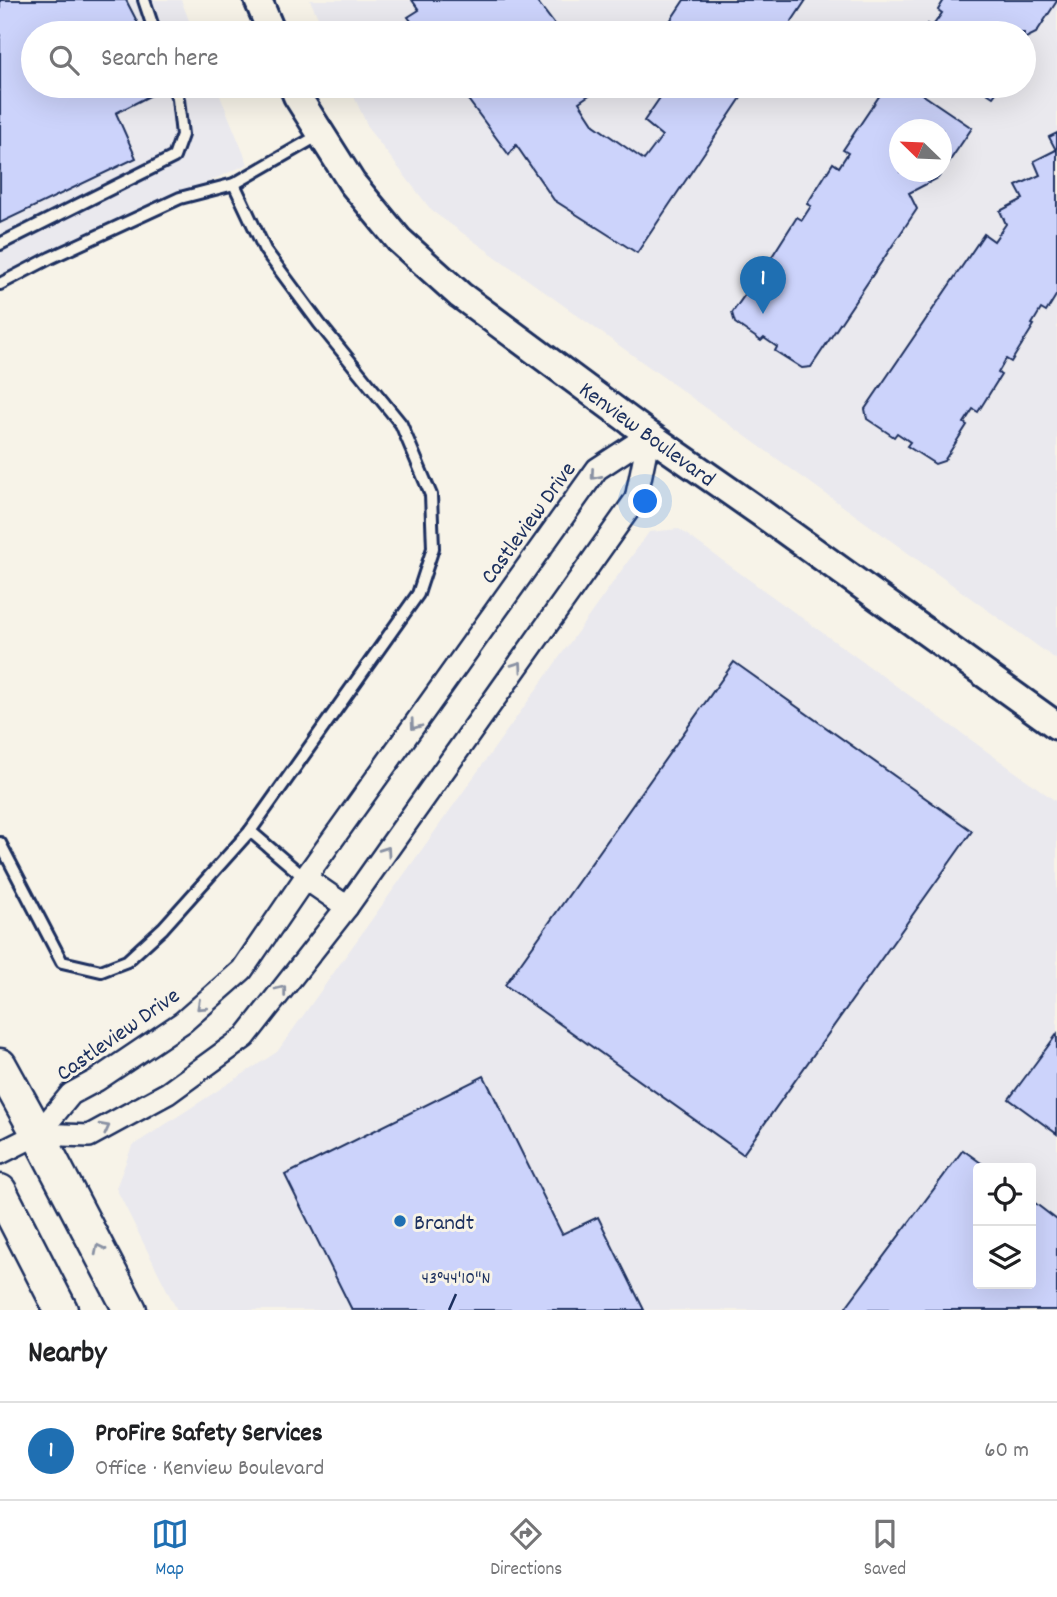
<!DOCTYPE html>
<html lang="en">
<head>
<meta charset="utf-8">
<style>
  :root { --surface:#fff; --page:#f6f6f6; --text:#202124; --muted:#757577; --line:#e0e0e0; --accent:#1f6fb2 }
  body { margin:0; font-family:Dekko,sans-serif; background:var(--page); color:var(--text) }
  .controls { position:absolute; right:21px; bottom:21px; display:grid; overflow:hidden; border-radius:7px; box-shadow:0 7px 28px #0002 }
  .controls button { width:63px; height:63px; display:grid; place-items:center; padding:0; border:0; border-bottom:2px solid var(--line); background:var(--surface); color:var(--text); font:35px sans-serif }
  .compass { position:absolute; left:889px; top:119px; width:63px; height:63px; border-radius:50%; background:var(--surface); box-shadow:0 7px 28px #0002; rotate:293deg }
  .you { position:absolute; left:646px; top:502px; width:24px; height:24px; margin:-18px; border:5px solid #fff; border-radius:50%; background:#1a73e8; box-shadow:0 0 0 10px #1a73e833 }
  .badge { display:grid; place-items:center; width:46px; height:46px; border-radius:50%; background:var(--accent); color:#fff; font-size:23px; font-weight:700 }
  .pin { position:absolute; translate:-50% -58px; filter:drop-shadow(0 2px 4px #0008) }
  .pin::after { content:''; position:absolute; top:37px; width:24px; height:21px; background:inherit; clip-path:polygon(0 0,100% 0,50% 100%) }
  .list { margin:0; padding:0; list-style:none }
  h2 { display:flex; justify-content:space-between; align-items:center; height:91px; margin:0; padding:0 28px; font-size:30px }
  h2 small { font-size:23px; font-weight:400; color:var(--muted) }
  .list li { display:grid; grid-template-columns:46px 1fr auto; gap:21px; align-items:center; box-sizing:border-box; height:98px; padding:0 28px; border-top:2px solid var(--line) }
  .list b { display:block; font-size:26px; white-space:nowrap }
  .list p { margin:0; font-size:23px; white-space:nowrap; color:var(--muted) }
  .list em { font-size:23px; font-style:normal; color:var(--muted) }
  .icon { flex:none; width:38px; height:38px; fill:none; stroke:currentColor; stroke-width:2; stroke-linecap:round; stroke-linejoin:round }
  .map { position:relative; flex:none; width:1057px; height:1310px; overflow:hidden }
  .search { position:absolute; background:var(--surface); box-shadow:0 7px 28px #0002; left:21px; right:21px; top:21px; height:77px; display:flex; align-items:center; gap:18px; box-sizing:border-box; padding:0 24px; border-radius:38px; color:var(--muted); font-size:26px }
  .sheet { height:189px; background:var(--surface) }
  nav { display:flex; justify-content:space-around; align-items:center; box-sizing:border-box; height:98px; border-top:2px solid var(--line); background:var(--surface); font-size:19px; color:var(--muted) }
  nav a { display:grid; justify-items:center; gap:4px }
  nav .on { color:var(--accent) }
  .map>svg:first-child { display:block }
  .built { fill:#eae9ee; fill-rule:evenodd }
  .building { fill:#ccd3fb; stroke:#1b2f5e; stroke-width:2; fill-rule:evenodd }
  .lines { fill:none; stroke-linecap:round; stroke-linejoin:round }
  .service-casing { stroke:#1b2f5e; stroke-width:16 }
  .minor-casing { stroke:#1b2f5e; stroke-width:26 }
  .tertiary-casing { stroke:#1b2f5e; stroke-width:32 }
  .secondary-casing { stroke:#1b2f5e; stroke-width:37 }
  .service { stroke:#f7f3e8; stroke-width:10 }
  .minor { stroke:#f7f3e8; stroke-width:21 }
  .tertiary { stroke:#f7f3e8; stroke-width:26 }
  .secondary { stroke:#f7f3e8; stroke-width:32 }
  .oneway { stroke:#8991a3 }
  .ticks { fill:none; stroke:#1b2f5e; stroke-width:2.5 }
  .poi-dot { fill:#1f6fb2; stroke:#f7f3e8; stroke-width:2.5 }
  .labels { text-anchor:middle; stroke-width:6; stroke-linejoin:round; paint-order:stroke }
  .street-label { font-size:23px; fill:#1b2f5e; stroke:#f7f3e8 }
  .poi-label { font-size:23px; fill:#1b2f5e; stroke:#f7f3e8; text-anchor:start }
  .ticks-label { font-size:18px; text-anchor:middle; fill:#1b2f5e; stroke:#f7f3e8; stroke-width:6; stroke-linejoin:round; paint-order:stroke }
</style>
</head>
<body>
<div class="map">
<svg width="1057" height="1310" viewBox="0 0 1057 1310">
  <rect width="100%" height="100%" fill="#f7f3e8"/>
  <filter id="ink" filterUnits="userSpaceOnUse"><feTurbulence type="fractalNoise" baseFrequency=".0143" numOctaves="2"/><feDisplacementMap in="SourceGraphic" scale="14" xChannelSelector="R" yChannelSelector="G"/><feConvolveMatrix kernelMatrix="1 2 1 2 8 2 1 2 1" color-interpolation-filters="sRGB"/></filter>
  <g filter="url(#ink)">
    <g class="built">
      <polygon points="0,0 181,0 194,33 33,33 33,86 216,86 248,164 0,275"/>
      <path d="M 310,0 L 1057,0 L 1057,660 L 432,211 L 370,131 L 349,86 L 1024,86 L 1024,33 L 325,33 ZM 900,130 L 942,130 L 942,172 L 900,172 Z"/>
      <path d="M 679,529 L 1057,802 L 1057,1310 L 177,1310 L 116,1188 L 132,1146 L 277,1052 L 649,532 ZM 978,1168 L 1031,1168 L 1031,1284 L 978,1284 Z"/>
    </g>
    <g class="building">
      <polygon points="0,0 126,0 143,33 33,33 33,86 169,86 116,113 136,158 0,223"/>
      <polygon points="412,0 536,0 561,33 420,33 408,17 419,10"/>
      <polygon points="684,0 806,0 784,33 662,33"/>
      <polygon points="944,0 1057,0 1057,1 1036,33 1024,39 1024,33 922,33 928,24 932,27 942,13 938,10"/>
      <polygon points="458,86 600,86 601,87 579,102 594,125 644,160 662,136 644,121 668,86 749,86 637,253 554,200 516,145 509,155"/>
      <path d="M 886,86 L 910,86 L 972,128 L 938,178 L 909,193 L 917,209 L 811,367 L 802,368 L 775,351 L 777,347 L 764,338 L 761,341 L 735,323 L 732,313 L 761,272 L 765,275 L 774,260 L 771,258 L 797,217 L 802,220 L 811,206 L 807,204 L 833,163 L 839,167 L 848,153 L 843,150 ZM 900,130 L 942,130 L 942,172 L 900,172 Z"/>
      <polygon points="976,86 1001,86 993,97"/>
      <polygon points="1057,133 1057,294 1046,312 1041,309 1032,324 1034,325 1011,362 1006,359 998,373 1001,375 978,412 973,409 964,423 967,425 944,461 935,464 907,446 910,442 897,433 894,437 867,419 865,409 984,234 994,241 1006,224 1000,211 1023,199 1016,186 1040,175 1034,161 1056,150 1049,137"/>
      <polygon points="734,662 972,831 743,1154 505,985"/>
      <polygon points="1057,1034 1057,1134 1009,1099"/>
      <polygon points="484,1076 562,1234 598,1217 644,1310 352,1310 285,1175"/>
      <polygon points="963,1150 988,1168 978,1168 978,1284 1031,1284 1031,1200 1057,1220 1057,1310 850,1310 846,1307"/>
    </g>
    <g class="lines">
      <defs>
        <g id="service">
          <polyline points="144,0 155,33"/>
          <polyline points="0,244 174,157 182,135 178,99 173,86"/>
          <polyline points="0,284 50,258 180,198 234,184 321,134"/>
          <polyline points="250,831 305,878"/>
          <polyline points="0,843 62,962 101,971 127,961 163,928 250,831 418,594 433,548 431,495 401,424 319,323 265,250 234,184"/>
        </g>
        <g id="minor">
          <polyline points="305,878 347,907"/>
          <polyline points="38,1134 89,1136 168,1093 245,1037 347,907 636,499 649,435"/>
          <polyline points="0,1153 38,1134 71,1094 97,1080 183,1022 242,970 305,878 597,469 649,435"/>
        </g>
        <g id="tertiary">
          <polyline points="258,0 272,33"/>
          <polyline points="293,86 297,96 352,183 399,240 460,295 649,435 761,513 1057,726"/>
        </g>
        <g id="secondary">
          <polyline points="0,1065 38,1134 130,1310"/>
          <polyline points="0,1191 61,1310"/>
        </g>
      </defs>
      <use href="#service" class="service-casing"/>
      <use href="#minor" class="minor-casing"/>
      <use href="#tertiary" class="tertiary-casing"/>
      <use href="#secondary" class="secondary-casing"/>
      <use href="#service" class="service"/>
      <use href="#minor" class="minor"/>
      <use href="#tertiary" class="tertiary"/>
      <use href="#secondary" class="secondary"/>
    </g>
    <defs><path id="oneway-chevron" d="M-2-3.5L2.5 0L-2 3.5" fill="none" stroke-width="1.6" stroke-linecap="round" stroke-linejoin="round" transform="scale(1.75)"/></defs>
    <g class="oneway">
      <use href="#oneway-chevron" transform="translate(595 475) rotate(131)"/>
      <use href="#oneway-chevron" transform="translate(518 666) rotate(-55)"/>
      <use href="#oneway-chevron" transform="translate(415 725) rotate(126)"/>
      <use href="#oneway-chevron" transform="translate(386 851) rotate(-55)"/>
      <use href="#oneway-chevron" transform="translate(282 990) rotate(-52)"/>
      <use href="#oneway-chevron" transform="translate(201 1006) rotate(138)"/>
      <use href="#oneway-chevron" transform="translate(105 1128) rotate(-28)"/>
      <use href="#oneway-chevron" transform="translate(99 1249) rotate(-117)"/>
    </g>
  </g>
  <path class="ticks" d="M 449,1310 L 456,1294"/>
  <circle class="poi-dot" cx="400" cy="1221" r="7"/>
  <g class="labels">
    <g class="street-label">
      <text transform="translate(648 433) rotate(36)" y="8">Kenview Boulevard</text>
      <text transform="translate(527 522) rotate(-54)" y="8">Castleview Drive</text>
      <text transform="translate(117 1033) rotate(-35)" y="8">Castleview Drive</text>
    </g>
    <g class="poi-label">
      <text x="414" y="1229">Brandt</text>
    </g>
  </g>
  <g class="ticks-label">
    <text x="456" y="1283">43°44'10"N</text>
  </g>
</svg>
<div class="controls">
<button><svg class="icon" aria-label="locate" viewBox="0 0 24 24"><circle cx="12" cy="12" r="6"/><path d="M12 2v4M12 18v4M2 12h4M18 12h4"/></svg></button>
<button><svg class="icon" aria-label="layers" viewBox="0 0 24 24"><path d="M12 4l9 5-9 5-9-5zM3 14l9 5 9-5"/></svg></button>
</div>
<svg class="compass" viewBox="-18 -18 36 36"><path d="M0-13l5 13h-10z" fill="#e53935"/><path d="M0 13l5-13h-10z" fill="#757577"/></svg>
<div class="you"></div>
<div class="pin badge" style="left:763px;top:314px">1</div>
<div class="search"><svg class="icon" aria-label="search" viewBox="0 0 24 24"><circle cx="10" cy="10" r="6"/><path d="M15 15l6 6"/></svg>Search here</div>
</div>
<section class="sheet">
<h2>Nearby<small></small></h2>
<ul class="list">
<li><span class="badge">1</span><div><b>ProFire Safety Services</b><p>Office · Kenview Boulevard</p></div><em>60 m</em></li>
</ul>
</section>
<nav>
<a class="on"><svg class="icon" aria-label="map" viewBox="0 0 24 24"><path d="M3 6l6-2 6 2 6-2v14l-6 2-6-2-6 2zM9 4v14M15 6v14"/></svg>Map</a>
<a><svg class="icon" aria-label="directions" viewBox="0 0 24 24"><path d="M12 3l9 9-9 9-9-9zM9 14v-3h6M13 9l2 2-2 2"/></svg>Directions</a>
<a><svg class="icon" aria-label="saved" viewBox="0 0 24 24"><path d="M7 4h10v16l-5-4-5 4z"/></svg>Saved</a>
</nav>
</body>
</html>
